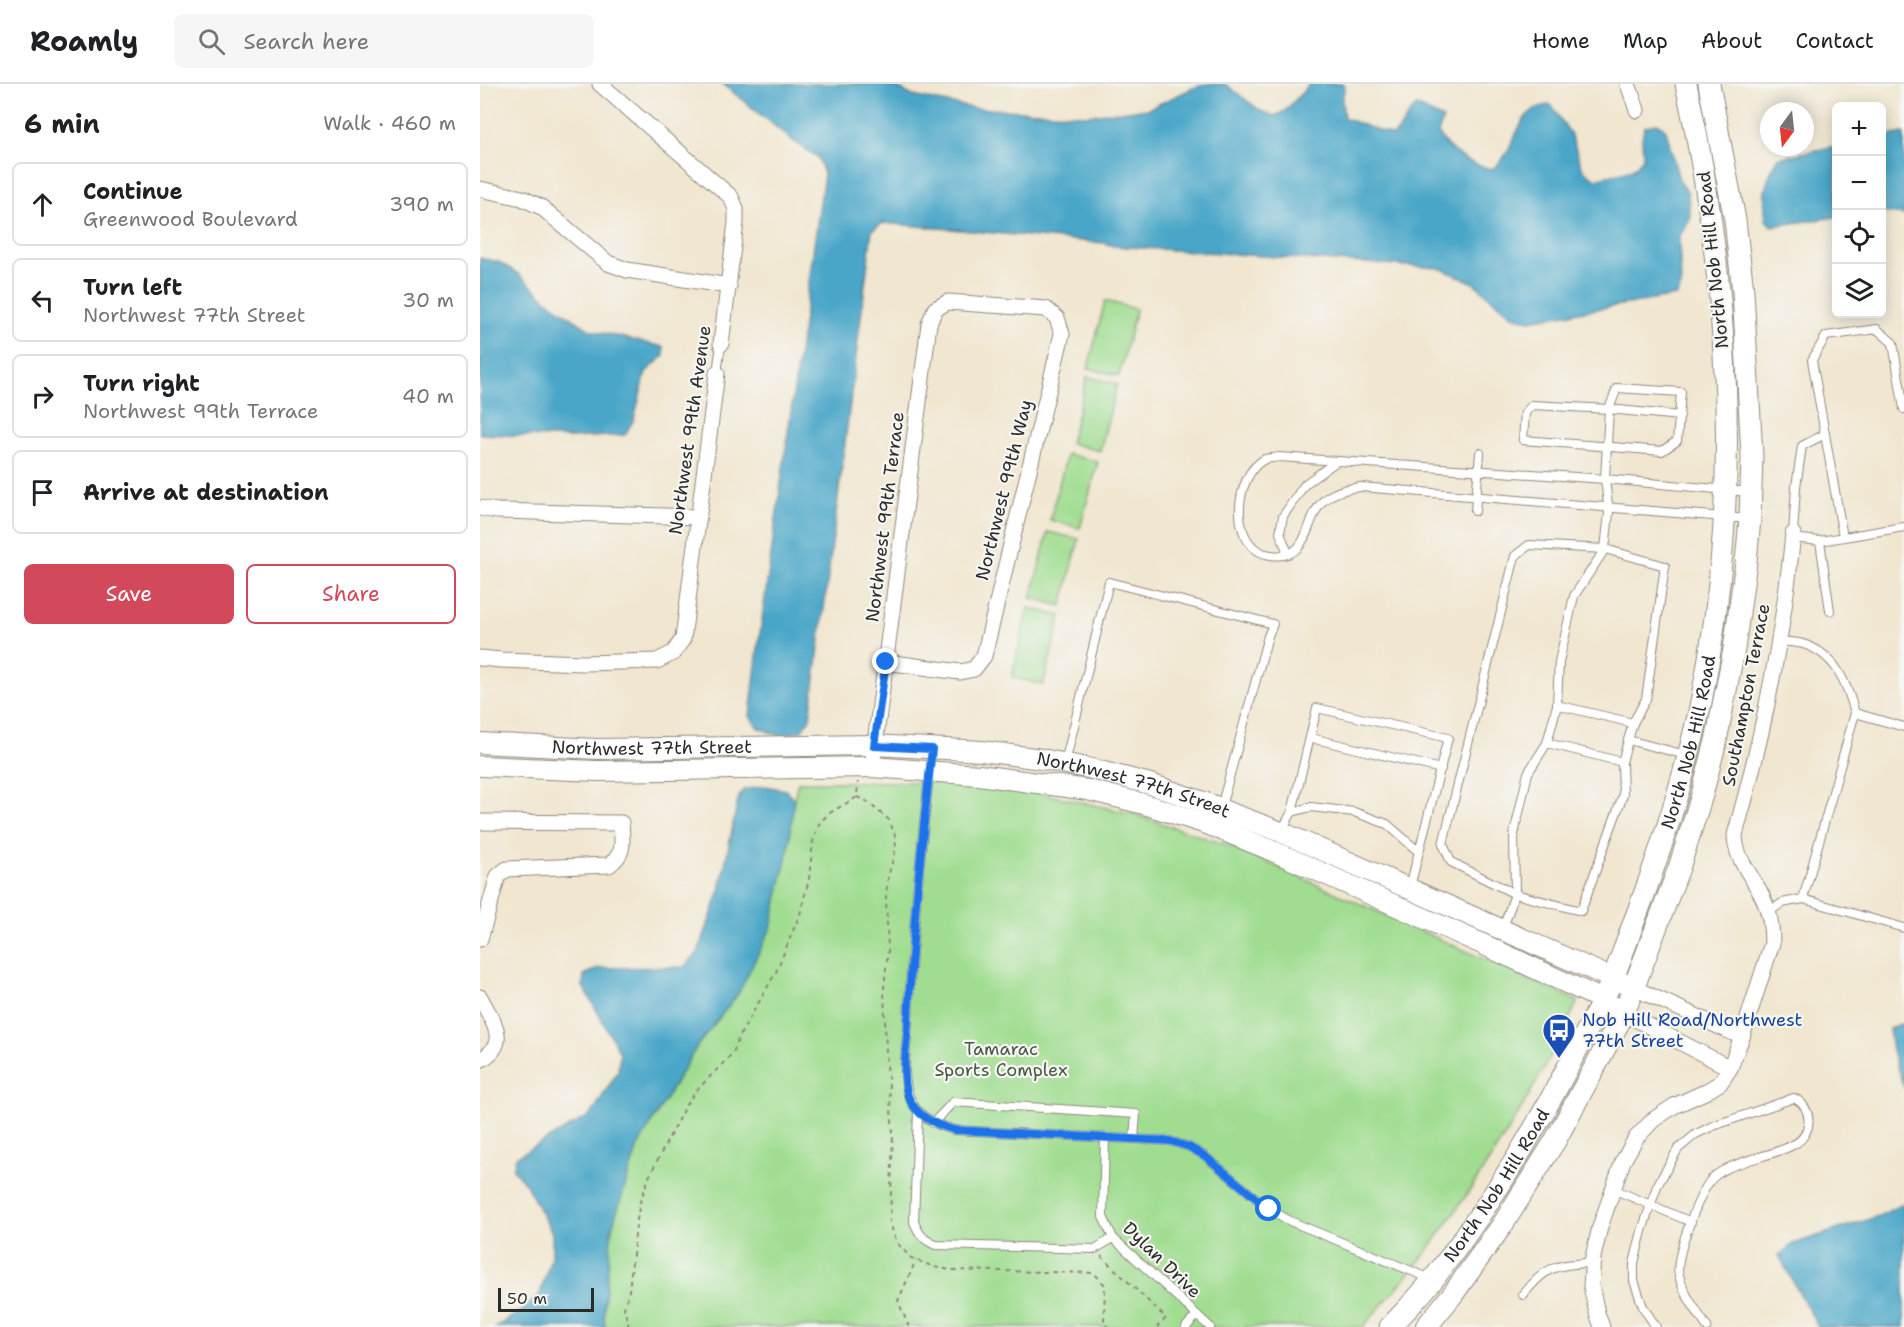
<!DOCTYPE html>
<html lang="en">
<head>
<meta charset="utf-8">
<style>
  :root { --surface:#fff; --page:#f6f6f6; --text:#202124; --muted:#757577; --line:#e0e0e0; --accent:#d1495b }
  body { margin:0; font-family:"Shantell Sans",sans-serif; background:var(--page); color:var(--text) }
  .controls { position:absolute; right:18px; top:18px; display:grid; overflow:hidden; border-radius:9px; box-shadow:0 3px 15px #0003 }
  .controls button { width:54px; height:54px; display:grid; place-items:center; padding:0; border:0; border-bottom:2px solid var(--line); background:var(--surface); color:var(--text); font:30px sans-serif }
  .compass { position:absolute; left:1280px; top:18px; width:54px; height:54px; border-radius:50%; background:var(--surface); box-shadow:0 3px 15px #0003; rotate:195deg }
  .scale { position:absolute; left:18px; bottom:15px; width:96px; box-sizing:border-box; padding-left:6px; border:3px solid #2b2b2b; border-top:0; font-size:16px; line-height:21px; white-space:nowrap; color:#2b2b2b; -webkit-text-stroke:4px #f6f6f2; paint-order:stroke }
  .stop { position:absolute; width:18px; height:18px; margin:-14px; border:4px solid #1a73e8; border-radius:50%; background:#fff }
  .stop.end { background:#1a73e8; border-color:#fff; box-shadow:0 2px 6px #0008 }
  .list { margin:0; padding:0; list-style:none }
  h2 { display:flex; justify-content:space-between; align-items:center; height:78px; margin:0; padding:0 24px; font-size:26px }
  h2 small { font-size:20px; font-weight:400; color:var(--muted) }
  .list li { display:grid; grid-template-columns:39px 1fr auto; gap:18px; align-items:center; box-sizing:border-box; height:84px; margin:0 12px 12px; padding:0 12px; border:2px solid var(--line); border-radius:9px }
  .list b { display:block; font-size:22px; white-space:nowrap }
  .list p { margin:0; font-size:20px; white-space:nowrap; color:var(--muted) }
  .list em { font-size:20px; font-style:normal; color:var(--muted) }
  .actions { display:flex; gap:12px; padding:18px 24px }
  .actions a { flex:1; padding:14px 0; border:2px solid var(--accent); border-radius:9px; text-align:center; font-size:21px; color:var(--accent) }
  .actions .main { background:var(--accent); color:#fff }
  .icon { flex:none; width:33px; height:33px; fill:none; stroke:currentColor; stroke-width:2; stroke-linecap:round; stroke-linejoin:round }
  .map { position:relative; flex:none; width:1424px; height:1243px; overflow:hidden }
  header { display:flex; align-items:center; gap:36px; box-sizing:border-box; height:84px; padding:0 30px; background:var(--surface); border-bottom:2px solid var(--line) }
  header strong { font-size:28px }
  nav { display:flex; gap:33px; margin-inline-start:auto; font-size:21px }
  .search { width:420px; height:54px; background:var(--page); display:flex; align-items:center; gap:15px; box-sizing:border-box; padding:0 21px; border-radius:9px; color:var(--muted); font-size:22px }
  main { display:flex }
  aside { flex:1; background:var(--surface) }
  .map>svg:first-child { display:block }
  .green { fill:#a0dd91; stroke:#66845e; stroke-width:1.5 }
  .water { fill:#4aa6c8; stroke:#3a687a; stroke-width:1.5 }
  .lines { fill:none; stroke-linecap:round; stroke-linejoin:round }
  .service-casing { stroke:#8e887d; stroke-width:10 }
  .minor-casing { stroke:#8e887d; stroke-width:17 }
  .tertiary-casing { stroke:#8e887d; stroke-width:22 }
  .secondary-casing { stroke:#8e887d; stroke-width:23 }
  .path { stroke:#8e887d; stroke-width:2; stroke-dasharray:4.5 4.5; stroke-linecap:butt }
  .service { stroke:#fff; stroke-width:8 }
  .minor { stroke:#fff; stroke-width:15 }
  .tertiary { stroke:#fff; stroke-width:20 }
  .secondary { stroke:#fff; stroke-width:21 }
  .route { stroke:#1a73e8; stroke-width:8 }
  .labels { text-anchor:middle; stroke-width:4.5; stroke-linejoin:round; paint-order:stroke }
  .street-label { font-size:18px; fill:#2b2b2b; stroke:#f6f6f2 }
  .transit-label { font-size:18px; fill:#164399; stroke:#f6f6f2; text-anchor:start }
  .park-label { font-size:18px; fill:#485844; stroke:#f6f6f2 }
</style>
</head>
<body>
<header>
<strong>Roamly</strong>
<div class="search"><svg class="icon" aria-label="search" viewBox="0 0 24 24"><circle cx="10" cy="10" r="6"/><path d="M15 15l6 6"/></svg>Search here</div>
<nav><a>Home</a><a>Map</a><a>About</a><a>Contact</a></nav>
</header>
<main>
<aside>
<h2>6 min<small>Walk · 460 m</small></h2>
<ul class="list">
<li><svg class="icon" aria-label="ahead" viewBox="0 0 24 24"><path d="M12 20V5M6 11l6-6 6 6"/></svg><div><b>Continue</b><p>Greenwood Boulevard</p></div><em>390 m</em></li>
<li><svg class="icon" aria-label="left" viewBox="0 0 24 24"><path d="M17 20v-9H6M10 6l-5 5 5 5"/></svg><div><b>Turn left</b><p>Northwest 77th Street</p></div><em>30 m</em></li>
<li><svg class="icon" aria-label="right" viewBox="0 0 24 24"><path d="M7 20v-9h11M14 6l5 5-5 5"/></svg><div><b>Turn right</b><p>Northwest 99th Terrace</p></div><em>40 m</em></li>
<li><svg class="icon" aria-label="arrive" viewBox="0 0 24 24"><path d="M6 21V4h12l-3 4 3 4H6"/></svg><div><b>Arrive at destination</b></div></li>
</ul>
<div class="actions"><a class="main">Save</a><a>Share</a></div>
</aside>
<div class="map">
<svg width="1424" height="1243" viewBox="0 0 1424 1243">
  <rect width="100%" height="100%" fill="#f6f6f2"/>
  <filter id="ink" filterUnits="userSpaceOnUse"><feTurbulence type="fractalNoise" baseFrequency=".0167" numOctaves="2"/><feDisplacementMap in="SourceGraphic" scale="12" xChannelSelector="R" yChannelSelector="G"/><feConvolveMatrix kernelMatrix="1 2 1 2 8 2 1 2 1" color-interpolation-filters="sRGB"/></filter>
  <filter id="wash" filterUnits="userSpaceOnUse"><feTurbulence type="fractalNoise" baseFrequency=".008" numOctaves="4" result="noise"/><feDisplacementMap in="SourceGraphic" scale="24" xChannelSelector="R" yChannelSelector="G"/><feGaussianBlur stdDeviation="1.35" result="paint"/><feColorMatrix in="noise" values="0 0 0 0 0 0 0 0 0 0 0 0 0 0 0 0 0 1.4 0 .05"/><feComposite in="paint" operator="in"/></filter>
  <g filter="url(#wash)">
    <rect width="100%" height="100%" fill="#f1e6cf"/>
    <g class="green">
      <polygon points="625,217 656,225 639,292 608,284"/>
      <polygon points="607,293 637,300 620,367 590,359"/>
      <polygon points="587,370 618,378 600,444 570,436"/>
      <polygon points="568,448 599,455 582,522 551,514"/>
      <polygon points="548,524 581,532 563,601 532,593"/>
      <path d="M 318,698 L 462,698 L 551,707 L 650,729 L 750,762 L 1098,917 C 1058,1002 1008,1083 953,1159 C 932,1189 906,1215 883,1243 L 117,1243 L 130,1121 L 314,715 Z"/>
    </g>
    <g class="water">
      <path d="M 243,0 L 410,0 L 433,12 L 493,24 L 606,31 L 668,25 L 711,5 L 726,0 L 745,0 L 781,27 L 795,32 L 805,27 L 830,0 L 862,0 L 865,2 L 862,16 L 864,34 L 913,52 C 925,42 924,33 936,22 L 963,35 L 958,49 C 970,69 990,81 1012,85 C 1039,68 1033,22 1071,21 L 1090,49 L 1103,86 L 1116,95 L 1153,85 L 1163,74 L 1162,55 L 1164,43 L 1178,39 L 1186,46 L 1199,96 L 1208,109 L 1210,135 L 1199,153 L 1201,203 L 1196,212 L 1050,236 L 1034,233 L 992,198 L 959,184 L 634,162 L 624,159 L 403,139 L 392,146 L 330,634 L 321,647 L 300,652 L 278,644 L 270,632 L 278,564 L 344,90 L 338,73 L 318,61 Z"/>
      <polygon points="1424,49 1424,131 1402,128 1402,53"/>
      <path d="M 1356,62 L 1356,133 L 1292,142 L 1286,136 C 1282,109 1285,97 1298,74 Z"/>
      <polygon points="0,174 19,178 37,189 73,221 110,246 184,263 184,272 166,288 154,335 145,351 92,354 0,350"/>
      <polygon points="285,702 306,706 314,715 309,762 291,844 258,910 217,962 158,1062 132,1143 124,1225 125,1243 16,1243 44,1225 60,1210 72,1170 72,1149 45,1099 33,1085 36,1073 111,1031 138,987 140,969 103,902 104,891 119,884 204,883 218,869 240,806 258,715 263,706"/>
      <polygon points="1420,940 1424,941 1424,1004 1412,967 1409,945"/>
      <polygon points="1424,1119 1424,1243 1338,1243 1299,1172 1313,1160 1399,1132"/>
    </g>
  </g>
  <g filter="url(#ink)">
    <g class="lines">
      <defs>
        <g id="service">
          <polyline points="237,289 241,260"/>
          <polygon points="1137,304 1201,308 1197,357 1182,367 1043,356 1045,329 1052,321 1129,325"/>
          <polyline points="995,427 1000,369"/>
          <path d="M 1269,435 L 881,403 C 867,404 854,407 843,417 C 824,435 831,477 791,471 C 748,466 753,391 785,375 C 789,374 795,374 799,373 L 1125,395 L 1270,408"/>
          <polyline points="1313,450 1316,403 1322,362 1345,350"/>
          <polyline points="1363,453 1332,276 1346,252 1397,245 1413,259 1424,325"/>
          <polyline points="1312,454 1340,457 1350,527"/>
          <polyline points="1340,457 1424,443"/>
          <polygon points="1125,465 1185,482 1166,615 1153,639 1077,621 1079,578 1094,512"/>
          <polyline points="808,469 800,449 803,432 825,400 857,377"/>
          <polyline points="1077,621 1067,659 1048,689 1034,750 1035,810 1101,827 1143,711 1142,678 1153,639"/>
          <polyline points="1375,629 1424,643"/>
          <polyline points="831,654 961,685"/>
          <polyline points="1148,656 1206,671"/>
          <polyline points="1067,659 1142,678"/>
          <path d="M 452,665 C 442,756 432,847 428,939 C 427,961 421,990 429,1012 C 436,1032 454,1040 474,1046 L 690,1057 L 709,1063 L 725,1072 L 789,1125 L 810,1137 L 951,1195"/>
          <polyline points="585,679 629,498 793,540 788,552 741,723"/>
          <polyline points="812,728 831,723 874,728 907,740 939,768"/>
          <polyline points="802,746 812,728 837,624 968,654 930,803"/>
          <polyline points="1323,815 1424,844"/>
          <path d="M 1289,828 L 1302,819 L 1323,815 L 1375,629 C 1367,600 1356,570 1323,560 C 1316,558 1307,558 1299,557"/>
          <polyline points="1023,844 1035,810 971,778 963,760 1035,472 1049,461 1125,465 1129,429 1125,395 1129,325 1200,332"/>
          <path d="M 438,1028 L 434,1138 C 439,1150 443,1156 456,1161 L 615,1165 L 633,1154"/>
          <polyline points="453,1039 473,1018 656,1030 654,1055"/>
          <polyline points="625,1053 623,1133 633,1154 730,1243"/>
          <polyline points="1133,1105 1211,1138"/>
          <path d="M 1043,1211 C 1068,1180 1075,1182 1113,1178"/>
          <polyline points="706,1243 717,1231"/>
          <path d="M 1176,1243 L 1163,1223 L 1154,1197 L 1154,1179 L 1162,1147 L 1177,1102 L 1198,1065 L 1216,1050 L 1233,1042 L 1314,1014 C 1334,1024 1333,1051 1313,1061 C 1292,1072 1266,1074 1244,1086 C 1239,1089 1233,1092 1230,1097 C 1219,1111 1194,1174 1199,1191 C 1203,1210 1217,1227 1227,1243"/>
        </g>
        <g id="minor">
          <polyline points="120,0 251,113 256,125 256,138 241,260"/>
          <polyline points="1148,0 1157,26"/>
          <polyline points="0,105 42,114 61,123 128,179 147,186 249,202"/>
          <polyline points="0,424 17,427 218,433"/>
          <polyline points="0,574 21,576 103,579 177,577 193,569 203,555 237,289"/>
          <polyline points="392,683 449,240 455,225 468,218 566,225 577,234 582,250 504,572 494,585 480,588 406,578"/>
          <path d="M 0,738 L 141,739 C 142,758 146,769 129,781 L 27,785 L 18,792 L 0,855"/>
          <polyline points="1154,904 1262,953"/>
          <path d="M 0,913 C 12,937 32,959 0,976"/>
          <polyline points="1144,929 1250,984"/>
          <path d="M 1122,1243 L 1117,1229 L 1111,1202 L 1113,1173 L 1120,1143 L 1143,1077 L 1156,1054 L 1173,1036 L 1194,1022 L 1225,1008 L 1240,999 L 1250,984 L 1262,953 L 1292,859 C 1292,844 1290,828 1283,814 C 1272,790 1256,778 1255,751 C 1283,652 1303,553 1313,450"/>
        </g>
        <g id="tertiary">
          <path id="s1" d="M 0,659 L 117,665 L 394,661 L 502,667 L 562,675 L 612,685 L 670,700 L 735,722 L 740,725 L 801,748 L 1154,904"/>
          <polyline points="0,682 117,687 392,683 499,691 608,706 664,720 727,740 793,767 1000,859 1123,916 1144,929"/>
        </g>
        <g id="secondary">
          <path id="s2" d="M 910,1243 C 925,1227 941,1211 955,1193 C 1007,1125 1054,1050 1093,973 C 1106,948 1121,922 1132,896 C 1142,873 1149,850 1158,827 C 1183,760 1205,692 1220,623 C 1262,417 1251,204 1206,0"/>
          <polyline points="946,1243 973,1210 1023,1140 1075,1057 1144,929 1199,784 1222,711 1236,657 1254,565 1266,478 1270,435 1272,372 1263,207 1255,136 1229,0"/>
        </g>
      </defs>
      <use href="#service" class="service-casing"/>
      <use href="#minor" class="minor-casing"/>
      <use href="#tertiary" class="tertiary-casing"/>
      <use href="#secondary" class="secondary-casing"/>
      <g class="path">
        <polyline points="377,713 385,716 409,736 415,751 416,764 408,793 406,812 408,866 404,904 406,969 413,1048 410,1139 417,1159 431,1174 454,1183 471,1186 614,1189 625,1201 624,1236 627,1243"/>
        <polyline points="621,1172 686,1234 677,1243"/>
        <polyline points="149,1243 144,1224 149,1207 156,1142 160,1118 169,1093 205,1022 216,1007 253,969 259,953 296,888 320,830 329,795 333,757 339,740 348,730 377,713 378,698"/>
        <polyline points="429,1243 418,1217 436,1176"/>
      </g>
      <use href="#service" class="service"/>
      <use href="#minor" class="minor"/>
      <use href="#tertiary" class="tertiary"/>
      <use href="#secondary" class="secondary"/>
    </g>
  </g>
  <g class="lines" filter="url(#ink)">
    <path class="route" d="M 406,578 L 394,662 L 452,665 C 442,756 432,847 428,939 C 427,961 421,990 428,1012 C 436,1032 454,1040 474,1046 L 690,1057 L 709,1063 L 725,1072 L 789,1125"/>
  </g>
  <defs>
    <symbol id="bus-pin" viewBox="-11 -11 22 30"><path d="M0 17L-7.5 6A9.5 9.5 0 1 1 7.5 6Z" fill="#1a4fb4" stroke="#f6f6f2"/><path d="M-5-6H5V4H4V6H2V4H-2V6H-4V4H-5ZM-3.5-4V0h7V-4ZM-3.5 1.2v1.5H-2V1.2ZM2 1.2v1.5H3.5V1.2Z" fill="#fff"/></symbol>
  </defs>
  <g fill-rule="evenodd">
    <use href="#bus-pin" x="1060" y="927" width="38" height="52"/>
  </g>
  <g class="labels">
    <g class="street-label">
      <text transform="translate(1233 176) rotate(-96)" y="6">North Nob Hill Road</text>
      <text transform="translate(210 346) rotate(-82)" y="6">Northwest 99th Avenue</text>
      <text transform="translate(524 406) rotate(-76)" y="6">Northwest 99th Way</text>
      <text transform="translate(405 433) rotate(-83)" y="6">Northwest 99th Terrace</text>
      <text transform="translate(1266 611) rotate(-79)" y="6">Southampton Terrace</text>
      <text dy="6" stroke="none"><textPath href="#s2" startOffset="664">North Nob Hill Road</textPath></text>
      <text dy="6" stroke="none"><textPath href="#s1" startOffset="172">Northwest 77th Street</textPath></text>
      <text dy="6" stroke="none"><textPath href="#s1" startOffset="658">Northwest 77th Street</textPath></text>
      <text dy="6" stroke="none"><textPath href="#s2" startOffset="178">North Nob Hill Road</textPath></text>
      <text transform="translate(682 1176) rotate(44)" y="6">Dylan Drive</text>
    </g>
    <g class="transit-label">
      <text x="1102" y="942">Nob Hill Road/Northwest<tspan x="1102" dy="21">77th Street</tspan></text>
    </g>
    <g class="park-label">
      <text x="521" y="971">Tamarac<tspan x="521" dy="21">Sports Complex</tspan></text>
    </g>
  </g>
</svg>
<div class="controls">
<button>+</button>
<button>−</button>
<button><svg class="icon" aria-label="locate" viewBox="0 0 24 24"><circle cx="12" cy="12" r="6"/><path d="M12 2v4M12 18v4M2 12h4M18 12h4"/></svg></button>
<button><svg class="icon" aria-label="layers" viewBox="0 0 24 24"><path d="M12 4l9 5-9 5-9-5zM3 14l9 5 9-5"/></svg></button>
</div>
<svg class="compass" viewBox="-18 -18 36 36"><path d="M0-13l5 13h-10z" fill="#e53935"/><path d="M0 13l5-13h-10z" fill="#757577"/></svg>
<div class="scale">50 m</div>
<div class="stop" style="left:789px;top:1125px"></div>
<div class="stop end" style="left:406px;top:578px"></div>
</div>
</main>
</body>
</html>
